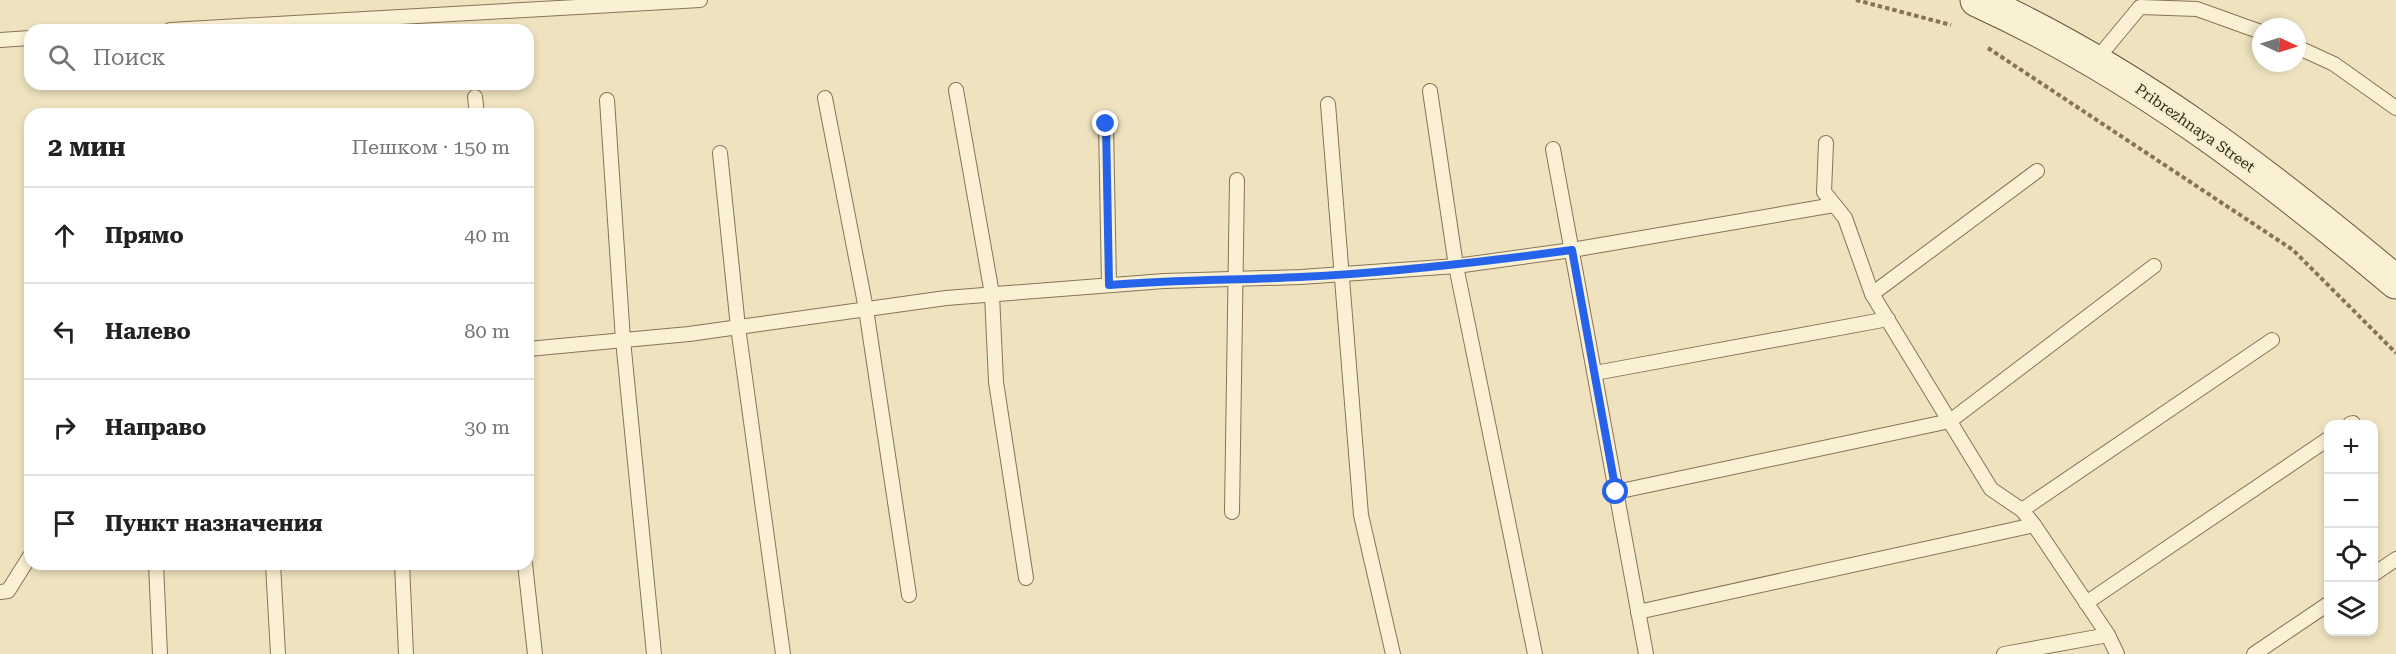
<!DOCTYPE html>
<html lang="ru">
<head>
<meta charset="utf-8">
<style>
  :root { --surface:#fff; --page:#f2f2f2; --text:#222; --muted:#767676; --line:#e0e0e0 }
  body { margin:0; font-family:"Roboto Serif",serif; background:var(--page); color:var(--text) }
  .controls { position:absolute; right:18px; bottom:18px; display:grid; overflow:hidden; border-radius:12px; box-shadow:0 3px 9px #0003 }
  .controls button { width:54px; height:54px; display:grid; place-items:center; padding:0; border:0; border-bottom:2px solid var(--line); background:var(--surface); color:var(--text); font:30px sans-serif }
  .compass { position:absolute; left:2252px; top:18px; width:54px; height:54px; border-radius:50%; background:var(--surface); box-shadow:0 3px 9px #0003; rotate:94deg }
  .stop { position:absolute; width:18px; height:18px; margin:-14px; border:4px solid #2563eb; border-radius:50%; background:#fff }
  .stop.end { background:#2563eb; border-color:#fff; box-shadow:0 2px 6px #0008 }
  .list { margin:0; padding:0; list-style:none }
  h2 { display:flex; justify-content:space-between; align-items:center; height:78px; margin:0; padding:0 24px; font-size:26px }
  h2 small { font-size:20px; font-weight:400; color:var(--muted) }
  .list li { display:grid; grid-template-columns:39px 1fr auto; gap:18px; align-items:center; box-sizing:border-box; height:96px; padding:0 24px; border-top:2px solid var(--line) }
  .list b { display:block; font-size:22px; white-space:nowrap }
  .list em { font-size:20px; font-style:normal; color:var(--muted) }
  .icon { flex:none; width:33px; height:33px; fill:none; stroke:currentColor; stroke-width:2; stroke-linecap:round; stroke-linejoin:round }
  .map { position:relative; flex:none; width:2396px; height:654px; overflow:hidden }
  .search { position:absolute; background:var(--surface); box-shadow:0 3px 9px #0003; left:24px; top:24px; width:510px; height:66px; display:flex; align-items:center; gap:15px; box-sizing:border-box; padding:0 21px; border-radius:18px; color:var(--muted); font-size:22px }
  .panel { position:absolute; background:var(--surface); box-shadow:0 3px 9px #0003; left:24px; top:108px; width:510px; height:462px; border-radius:18px }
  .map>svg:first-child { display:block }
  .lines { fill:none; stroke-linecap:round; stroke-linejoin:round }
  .lane-casing { stroke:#887357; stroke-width:16 }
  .secondary-casing { stroke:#6a543b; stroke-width:35 }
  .path { stroke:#887357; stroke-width:4; stroke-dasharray:4.5 3; stroke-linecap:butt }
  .lane { stroke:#faf0d3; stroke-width:14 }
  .secondary { stroke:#faf0d3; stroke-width:33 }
  .route { stroke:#2563eb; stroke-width:8 }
  .labels { text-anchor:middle; stroke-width:4.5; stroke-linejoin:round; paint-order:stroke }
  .street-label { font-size:15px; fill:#372a1c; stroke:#f6edcf }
</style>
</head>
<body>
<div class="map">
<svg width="2396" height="654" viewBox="0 0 2396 654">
  <rect width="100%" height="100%" fill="#efe3bf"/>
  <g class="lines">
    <defs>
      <g id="lane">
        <polyline points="170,30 700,0"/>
        <polyline points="0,40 30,38"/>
        <polyline points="2297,47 2334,64 2396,108"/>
        <polyline points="2096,60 2140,7 2197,9 2261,32"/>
        <polyline points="956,90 992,294 996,382 1026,578"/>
        <polyline points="1430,91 1456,266 1535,654"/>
        <polyline points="475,97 477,114"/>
        <polyline points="825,98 866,309 909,595"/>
        <polyline points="607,100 623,340 654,654"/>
        <polyline points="1328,104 1361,515 1393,654"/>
        <polyline points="1106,124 1109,285"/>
        <polyline points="1826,143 1824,192 1845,218 1872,294 1991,489 2022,510 2034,525 2108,635 2117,654"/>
        <polyline points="1553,149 1646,654"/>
        <polyline points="720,153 738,327 783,654"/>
        <polyline points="1872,294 2037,171"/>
        <polyline points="528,349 689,334 946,298 1164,281 1301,277 1456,266 1572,250 1834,205"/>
        <polyline points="1595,373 1888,319"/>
        <polyline points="2350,424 2353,423"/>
        <polyline points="1616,492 1950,421 2154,266"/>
        <polyline points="2022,510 2272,340"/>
        <polyline points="1232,512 1237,180"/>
        <polyline points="156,564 160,654"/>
        <polyline points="273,564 278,654"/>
        <polyline points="402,564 406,654"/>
        <polyline points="525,564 535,654"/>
        <polyline points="2374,574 2396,559"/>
        <polyline points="0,592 8,591 30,556"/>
        <polyline points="2086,603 2328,439"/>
        <polyline points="1638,612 2034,525"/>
        <polyline points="2004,654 2108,635"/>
        <polyline points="2254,654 2328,604"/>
      </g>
      <path id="secondary" d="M 1977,0 C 2133,71 2266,173 2396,282"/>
    </defs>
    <use href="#lane" class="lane-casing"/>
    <use href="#secondary" class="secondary-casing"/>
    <g class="path">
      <polyline points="1856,0 1951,25"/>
      <polyline points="1988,48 2293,250 2396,353"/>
    </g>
    <use href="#lane" class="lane"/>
    <use href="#secondary" class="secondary"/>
  </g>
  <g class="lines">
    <path class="route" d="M 1106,124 L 1109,285 C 1173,280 1237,280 1300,277 C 1391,273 1482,262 1572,250 L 1616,492"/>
  </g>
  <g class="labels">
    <g class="street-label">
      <text transform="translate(2195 128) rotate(35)" y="5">Pribrezhnaya Street</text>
    </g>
  </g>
</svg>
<div class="controls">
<button>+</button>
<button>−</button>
<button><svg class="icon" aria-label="locate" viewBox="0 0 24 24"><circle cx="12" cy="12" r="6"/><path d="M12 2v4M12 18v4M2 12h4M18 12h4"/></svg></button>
<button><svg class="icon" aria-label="layers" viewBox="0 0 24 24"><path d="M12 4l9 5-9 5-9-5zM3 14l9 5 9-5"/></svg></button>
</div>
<svg class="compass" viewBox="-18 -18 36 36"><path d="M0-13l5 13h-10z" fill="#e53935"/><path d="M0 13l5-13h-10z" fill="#767676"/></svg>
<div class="stop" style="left:1616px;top:492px"></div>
<div class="stop end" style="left:1106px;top:124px"></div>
<div class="search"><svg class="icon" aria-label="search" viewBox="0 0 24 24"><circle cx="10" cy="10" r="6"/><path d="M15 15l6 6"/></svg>Поиск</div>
<section class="panel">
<h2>2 мин<small>Пешком · 150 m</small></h2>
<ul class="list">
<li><svg class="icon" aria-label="ahead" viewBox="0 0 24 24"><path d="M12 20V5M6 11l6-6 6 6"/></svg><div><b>Прямо</b></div><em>40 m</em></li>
<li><svg class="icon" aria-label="left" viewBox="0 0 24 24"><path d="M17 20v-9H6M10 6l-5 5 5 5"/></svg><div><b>Налево</b></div><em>80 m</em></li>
<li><svg class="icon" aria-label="right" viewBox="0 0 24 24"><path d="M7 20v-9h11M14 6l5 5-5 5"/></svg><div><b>Направо</b></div><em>30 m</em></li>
<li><svg class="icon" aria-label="arrive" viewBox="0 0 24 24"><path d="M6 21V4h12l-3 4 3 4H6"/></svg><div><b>Пункт назначения</b></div></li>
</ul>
</section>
</div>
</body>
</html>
